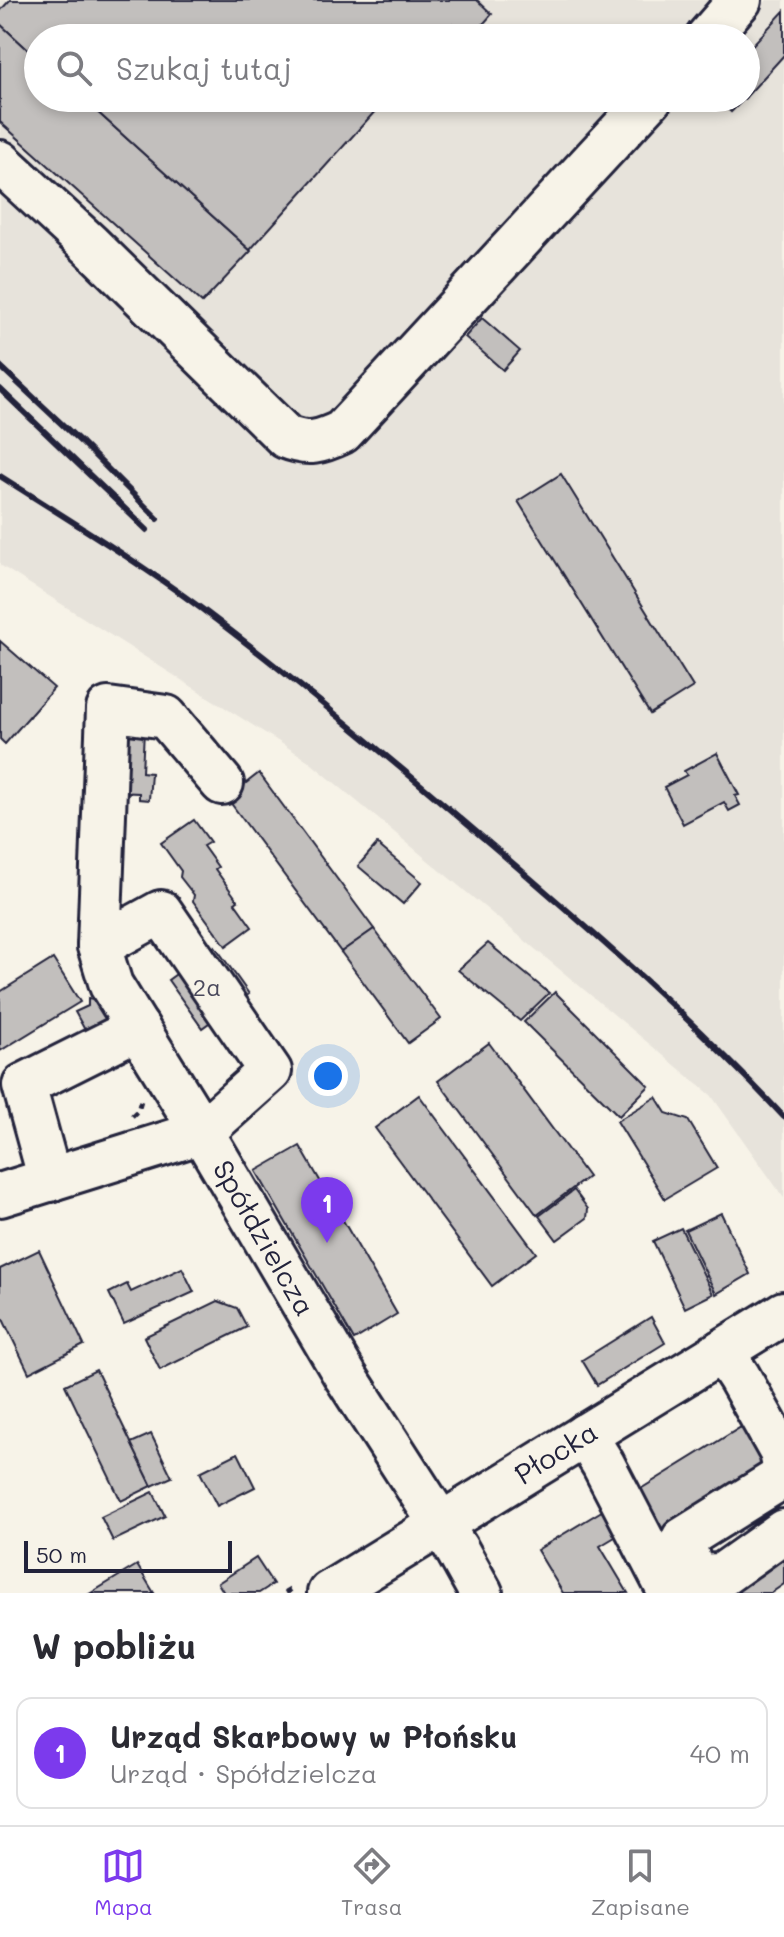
<!DOCTYPE html>
<html lang="pl">
<head>
<meta charset="utf-8">
<style>
  :root { --surface:#fff; --page:#f2f2f3; --text:#2b2b33; --muted:#7c7c81; --line:#e1e1e2; --accent:#7c3aed }
  body { margin:0; font-family:Mali,sans-serif; background:var(--page); color:var(--text) }
  .scale { position:absolute; left:24px; bottom:20px; width:208px; box-sizing:border-box; padding-left:8px; border:4px solid #22223b; border-top:0; font-size:22px; line-height:28px; white-space:nowrap; color:#22223b; -webkit-text-stroke:6px #f7f3e8; paint-order:stroke }
  .you { position:absolute; left:328px; top:1076px; width:28px; height:28px; margin:-20px; border:6px solid #fff; border-radius:50%; background:#1a73e8; box-shadow:0 0 0 12px #1a73e833 }
  .badge { display:grid; place-items:center; width:52px; height:52px; border-radius:50%; background:var(--accent); color:#fff; font-size:26px; font-weight:700 }
  .pin { position:absolute; translate:-50% -66px; filter:drop-shadow(0 2px 4px #0008) }
  .pin::after { content:''; position:absolute; top:42px; width:28px; height:24px; background:inherit; clip-path:polygon(0 0,100% 0,50% 100%) }
  .list { margin:0; padding:0; list-style:none }
  h2 { display:flex; justify-content:space-between; align-items:center; height:104px; margin:0; padding:0 32px; font-size:34px }
  h2 small { font-size:26px; font-weight:400; color:var(--muted) }
  .list li { display:grid; grid-template-columns:52px 1fr auto; gap:24px; align-items:center; box-sizing:border-box; height:112px; margin:0 16px 16px; padding:0 16px; border:2px solid var(--line); border-radius:16px }
  .list b { display:block; font-size:30px; white-space:nowrap }
  .list p { margin:0; font-size:26px; white-space:nowrap; color:var(--muted) }
  .list em { font-size:26px; font-style:normal; color:var(--muted) }
  .icon { flex:none; width:44px; height:44px; fill:none; stroke:currentColor; stroke-width:2; stroke-linecap:round; stroke-linejoin:round }
  .map { position:relative; flex:none; width:784px; height:1593px; overflow:hidden }
  .search { position:absolute; background:var(--surface); box-shadow:0 4px 12px #0003; left:24px; right:24px; top:24px; height:88px; display:flex; align-items:center; gap:20px; box-sizing:border-box; padding:0 28px; border-radius:44px; color:var(--muted); font-size:30px }
  .sheet { height:232px; background:var(--surface) }
  nav { display:flex; justify-content:space-around; align-items:center; box-sizing:border-box; height:112px; border-top:2px solid var(--line); background:var(--surface); font-size:22px; color:var(--muted) }
  nav a { display:grid; justify-items:center; gap:4px }
  nav .on { color:var(--accent) }
  .map>svg:first-child { display:block }
  .built { fill:#e7e3db; fill-rule:evenodd }
  .building { fill:#c2bfbd; stroke:#22223b; stroke-width:2 }
  .lines { fill:none; stroke-linecap:round; stroke-linejoin:round }
  .minor-casing { stroke:#22223b; stroke-width:48 }
  .path { stroke:#22223b; stroke-width:5; stroke-dasharray:6 6; stroke-linecap:butt }
  .minor { stroke:#f7f3e8; stroke-width:42 }
  .rail { stroke:#22223b; stroke-width:6 }
  .labels { text-anchor:middle; stroke-width:8; stroke-linejoin:round; paint-order:stroke }
  .number-label { font-size:24px; fill:#4a495c }
  .street-label { font-size:28px; fill:#22223b; stroke:#f7f3e8 }
</style>
</head>
<body>
<div class="map">
<svg width="784" height="1593" viewBox="0 0 784 1593">
  <rect width="100%" height="100%" fill="#f7f3e8"/>
  <filter id="ink" filterUnits="userSpaceOnUse"><feTurbulence type="fractalNoise" baseFrequency=".0125" numOctaves="2"/><feDisplacementMap in="SourceGraphic" scale="16" xChannelSelector="R" yChannelSelector="G"/><feConvolveMatrix kernelMatrix="1 2 1 2 8 2 1 2 1" color-interpolation-filters="sRGB"/></filter>
  <g filter="url(#ink)">
    <path class="built" d="M 0,0 L 714,0 L 742,25 L 767,0 L 784,0 L 784,1198 L 711,1095 L 306,759 L 0,565 ZM 38,38 L 746,38 L 746,98 L 38,98 Z"/>
    <g class="building">
      <polygon points="10,0 477,0 492,14 471,38 453,24 441,38 38,38 38,59 0,24 0,11"/>
      <polygon points="784,11 784,55 746,97 746,52"/>
      <polygon points="0,24 38,59 38,98 82,98 251,251 202,303 0,122"/>
      <polygon points="82,98 387,98 250,250"/>
      <polygon points="716,98 745,98 731,112"/>
      <polygon points="482,318 520,351 503,370 465,337"/>
      <polygon points="561,474 693,687 650,714 518,501"/>
      <polygon points="0,641 54,688 5,744 0,739"/>
      <polygon points="118,729 144,730 142,772 151,773 149,800 139,799 139,793 115,792"/>
      <polygon points="717,753 739,795 735,796 740,805 729,811 724,802 683,824 664,787 687,775 684,771"/>
      <polygon points="259,773 374,929 341,952 227,798"/>
      <polygon points="194,820 210,842 203,846 218,867 215,869 238,901 235,903 252,927 226,946 193,901 194,895 180,877 181,871 161,843"/>
      <polygon points="377,844 422,882 403,904 358,866"/>
      <polygon points="374,929 441,1019 408,1043 341,952"/>
      <polygon points="488,943 549,993 520,1021 458,970"/>
      <polygon points="215,946 249,994 202,1028 168,980"/>
      <polygon points="53,959 80,1002 0,1051 0,992"/>
      <polygon points="555,992 649,1086 619,1116 524,1022"/>
      <polygon points="88,998 98,1000 114,1018 86,1032 75,1012 88,1006"/>
      <polygon points="489,1043 588,1177 537,1215 438,1081"/>
      <polygon points="419,1095 536,1253 492,1286 375,1128"/>
      <polygon points="656,1097 666,1113 688,1120 717,1168 665,1199 617,1121"/>
      <polygon points="300,1146 397,1314 354,1340 256,1171"/>
      <polygon points="574,1190 588,1209 587,1218 557,1240 539,1216"/>
      <polygon points="721,1213 750,1274 716,1294 685,1230"/>
      <polygon points="681,1228 713,1294 685,1308 653,1241"/>
      <polygon points="39,1250 84,1345 29,1373 0,1313 0,1269"/>
      <polygon points="182,1268 194,1292 124,1324 109,1293 127,1284 131,1292"/>
      <polygon points="218,1301 237,1308 247,1327 160,1370 144,1337"/>
      <polygon points="651,1317 665,1343 597,1385 582,1360"/>
      <polygon points="96,1370 152,1486 121,1501 65,1385"/>
      <polygon points="746,1424 769,1462 658,1531 634,1493"/>
      <polygon points="151,1434 172,1477 152,1486 131,1443"/>
      <polygon points="238,1453 255,1487 217,1506 200,1472"/>
      <polygon points="153,1492 165,1516 113,1541 101,1517"/>
      <polygon points="605,1509 620,1534 600,1546 628,1593 563,1593 537,1550"/>
      <polygon points="784,1555 784,1584 771,1593 727,1593"/>
      <polygon points="256,1558 273,1584 259,1593 224,1593 218,1583"/>
      <polygon points="137,1565 154,1593 91,1593"/>
    </g>
    <g class="lines">
      <defs>
        <g id="minor">
          <polyline points="707,38 740,0"/>
          <path d="M 0,162 L 90,245 L 286,437 C 308,446 321,442 342,432 L 651,98"/>
          <polyline points="222,783 166,717 108,709 99,946 111,985 202,1132 346,1377 456,1548 481,1593"/>
          <polyline points="50,1180 24,1085 138,1028"/>
          <polyline points="0,1195 202,1132 270,1071 161,912 99,946"/>
          <polyline points="722,1351 739,1377 781,1452 784,1466"/>
          <polyline points="585,1435 603,1464 670,1593"/>
          <polyline points="784,1476 683,1539 693,1576 722,1575 784,1531"/>
          <polyline points="329,1593 784,1313"/>
        </g>
      </defs>
      <use href="#minor" class="minor-casing"/>
      <g class="path">
        <polyline points="132,1116 138,1110 142,1097"/>
        <polyline points="285,1593 295,1587"/>
      </g>
      <use href="#minor" class="minor"/>
      <g class="rail">
        <polyline points="0,366 82,443 158,519"/>
        <polyline points="0,389 147,530"/>
        <path d="M 0,476 C 68,519 137,561 202,609 C 295,679 385,754 474,830 C 581,921 688,1014 784,1117"/>
      </g>
    </g>
  </g>
  <g class="labels">
    <g class="number-label">
      <text x="207" y="996">2a</text>
    </g>
    <g class="street-label">
      <text transform="translate(264 1238) rotate(60)" y="10">Spółdzielcza</text>
      <text transform="translate(556 1453) rotate(-32)" y="10">Płocka</text>
    </g>
  </g>
</svg>
<div class="scale">50 m</div>
<div class="you"></div>
<div class="pin badge" style="left:327px;top:1243px">1</div>
<div class="search"><svg class="icon" aria-label="search" viewBox="0 0 24 24"><circle cx="10" cy="10" r="6"/><path d="M15 15l6 6"/></svg>Szukaj tutaj</div>
</div>
<section class="sheet">
<h2>W pobliżu<small></small></h2>
<ul class="list">
<li><span class="badge">1</span><div><b>Urząd Skarbowy w Płońsku</b><p>Urząd · Spółdzielcza</p></div><em>40 m</em></li>
</ul>
</section>
<nav>
<a class="on"><svg class="icon" aria-label="map" viewBox="0 0 24 24"><path d="M3 6l6-2 6 2 6-2v14l-6 2-6-2-6 2zM9 4v14M15 6v14"/></svg>Mapa</a>
<a><svg class="icon" aria-label="directions" viewBox="0 0 24 24"><path d="M12 3l9 9-9 9-9-9zM9 14v-3h6M13 9l2 2-2 2"/></svg>Trasa</a>
<a><svg class="icon" aria-label="saved" viewBox="0 0 24 24"><path d="M7 4h10v16l-5-4-5 4z"/></svg>Zapisane</a>
</nav>
</body>
</html>
